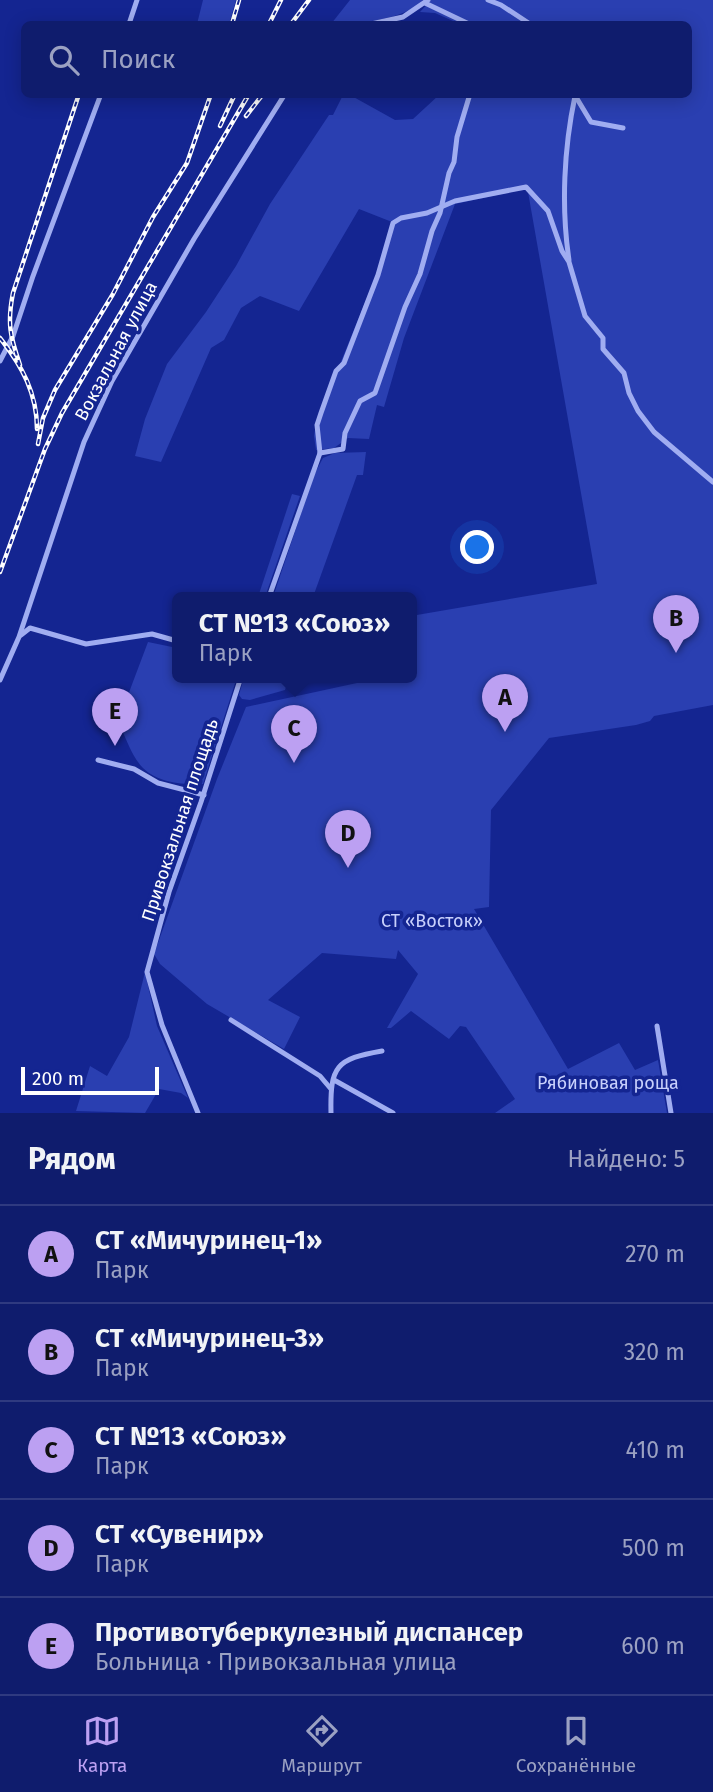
<!DOCTYPE html>
<html lang="ru">
<head>
<meta charset="utf-8">
<style>
  :root { --surface:#0f1c6d; --page:#182572; --text:#f1f3f6; --muted:#9ba1c2; --line:#2f3a80; --accent:#bca0f2 }
  body { margin:0; font-family:"Fira Sans",sans-serif; background:var(--page); color:var(--text) }
  .scale { position:absolute; left:21px; bottom:18px; width:138px; box-sizing:border-box; padding-left:7px; border:4px solid #fff; border-top:0; font-size:19px; line-height:24px; white-space:nowrap; color:#fff; -webkit-text-stroke:5px #142591; paint-order:stroke }
  .you { position:absolute; left:478px; top:548px; width:24px; height:24px; margin:-18px; border:5px solid #fff; border-radius:50%; background:#1a73e8; box-shadow:0 0 0 10px #1a73e833 }
  .badge { display:grid; place-items:center; width:46px; height:46px; border-radius:50%; background:var(--accent); color:#111; font-size:23px; font-weight:700 }
  .pin { position:absolute; translate:-50% -58px; filter:drop-shadow(0 2px 4px #0008) }
  .pin::after { content:''; position:absolute; top:37px; width:24px; height:21px; background:inherit; clip-path:polygon(0 0,100% 0,50% 100%) }
  .popup { position:absolute; left:172px; top:592px; width:245px; height:91px; box-sizing:border-box; display:grid; place-content:center; border-radius:10px; background:var(--surface); filter:drop-shadow(0 2px 5px #0005); font-size:23px; white-space:nowrap; color:var(--muted) }
  .popup b { font-size:26px; color:var(--text) }
  .popup::after { content:''; position:absolute; left:50%; top:100%; margin-left:-14px; border:14px solid transparent; border-top-color:var(--surface) }
  .list { margin:0; padding:0; list-style:none }
  h2 { display:flex; justify-content:space-between; align-items:center; height:91px; margin:0; padding:0 28px; font-size:30px }
  h2 small { font-size:23px; font-weight:400; color:var(--muted) }
  .list li { display:grid; grid-template-columns:46px 1fr auto; gap:21px; align-items:center; box-sizing:border-box; height:98px; padding:0 28px; border-top:2px solid var(--line) }
  .list b { display:block; font-size:26px; white-space:nowrap }
  .list p { margin:0; font-size:23px; white-space:nowrap; color:var(--muted) }
  .list em { font-size:23px; font-style:normal; color:var(--muted) }
  .icon { flex:none; width:38px; height:38px; fill:none; stroke:currentColor; stroke-width:2; stroke-linecap:round; stroke-linejoin:round }
  .map { position:relative; flex:none; width:713px; height:1113px; overflow:hidden }
  .search { position:absolute; background:var(--surface); box-shadow:0 4px 18px #0003; left:21px; right:21px; top:21px; height:77px; display:flex; align-items:center; gap:18px; box-sizing:border-box; padding:0 24px; border-radius:10px; color:var(--muted); font-size:26px }
  .sheet { height:581px; background:var(--surface) }
  nav { display:flex; justify-content:space-around; align-items:center; box-sizing:border-box; height:98px; border-top:2px solid var(--line); background:var(--surface); font-size:19px; color:var(--muted) }
  nav a { display:grid; justify-items:center; gap:4px }
  nav .on { color:var(--accent) }
  .map>svg:first-child { display:block }
  .green { fill:#2a3fb1 }
  .lines { fill:none; stroke-linecap:round; stroke-linejoin:round }
  .minor { stroke:#a0adf1; stroke-width:5 }
  .rail-casing { stroke:#fff; stroke-width:4.5 }
  .rail { stroke:#142591; stroke-width:2; stroke-dasharray:5; stroke-linecap:butt }
  .labels { text-anchor:middle; stroke-width:7; stroke-linejoin:round; paint-order:stroke }
  .street-label { font-size:18px; fill:#fff; stroke:#142591 }
  .park-label { font-size:18px; fill:#c8d0fc; stroke:#142591 }
</style>
</head>
<body>
<div class="map">
<svg width="713" height="1113" viewBox="0 0 713 1113">
  <rect width="100%" height="100%" fill="#142591"/>
  <g class="green">
    <polygon points="203,0 236,0 229,24 197,24"/>
    <path d="M 350,0 L 423,0 C 405,20 357,24 331,24 Z"/>
    <polygon points="431,0 713,0 713,705 654,716 650,721 636,725 549,738 491,810 489,907 474,909 568,1069 619,1043 635,1070 658,1060 667,1113 495,1113 515,1099 466,1027 460,1026 449,1039 411,1011 391,1028 387,1028 418,974 398,950 396,959 322,953 268,1000 300,1017 284,1049 207,1004 160,964 154,954 217,779 246,707 357,683 359,677 411,677 411,616 597,584 528,192 525,189 455,204 404,338 384,407 377,405 369,439 348,438 334,448 316,450 314,436 316,423 377,273 392,222 359,209 299,311 260,296 241,308 224,340 211,348 161,462 135,456 145,419 167,364 206,312 236,266 270,204 329,115 333,115 343,95 350,95 395,120 413,119 439,95 688,94 688,24 460,24 435,13 420,12"/>
    <polygon points="366,452 363,475 357,475 313,597 273,597 314,475 323,458 335,453"/>
    <polygon points="292,494 300,496 265,597 258,597"/>
    <path d="M 148,642 L 177,648 L 177,677 L 237,677 L 203,784 C 184,785 158,783 143,768 C 133,758 127,741 121,728 L 128,695 Z"/>
    <polygon points="244,677 289,677 285,690 250,700 242,699 239,695"/>
    <polygon points="145,972 157,1026 188,1098 181,1093 159,1089 145,1113 76,1111 90,1066 107,1076 129,1037"/>
  </g>
  <g class="lines">
    <g class="minor">
      <polyline points="488,0 501,5 530,24"/>
      <polyline points="425,3 469,24"/>
      <polyline points="129,24 137,0"/>
      <polyline points="371,24 403,17 428,0"/>
      <polyline points="576,97 591,122 623,128"/>
      <path d="M 569,260 C 561,207 564,148 575,96"/>
      <polyline points="0,361 13,336 33,276 101,94"/>
      <polyline points="320,453 343,449 345,433 360,401 375,393 405,307 420,274 432,231 440,213 449,173 454,162 457,137 470,94"/>
      <polyline points="269,597 320,453 317,425 321,413 336,371 344,363 378,275 393,223 401,218 427,213 455,201 526,187 548,211 562,251 569,262 585,316 603,338 603,349 624,373 629,393 638,411 654,432 713,482"/>
      <polyline points="21,635 30,628 86,644 152,634 177,641"/>
      <polyline points="0,680 19,637 84,442 112,381 194,239 285,94"/>
      <polyline points="98,760 134,769 158,783 204,795"/>
      <polyline points="231,1020 320,1076 331,1089"/>
      <polyline points="657,1026 671,1113"/>
      <polyline points="334,1080 393,1113"/>
      <polyline points="198,1113 162,1025 147,972 169,892 201,802 241,677"/>
      <path d="M 331,1113 C 330,1066 336,1059 382,1051"/>
    </g>
    <defs>
      <g id="rail">
        <polyline points="232,24 239,0"/>
        <polyline points="269,24 281,0"/>
        <polyline points="291,24 309,0"/>
        <polyline points="246,116 263,94"/>
        <polyline points="220,126 235,94"/>
        <path d="M 0,338 C 22,366 37,393 37,429"/>
        <path d="M 20,365 C 10,336 7,323 13,293 L 79,94"/>
        <polyline points="38,444 43,418 55,390 113,294 153,217 187,163 211,94"/>
        <polyline points="0,572 45,449 62,413 249,94"/>
      </g>
    </defs>
    <use href="#rail" class="rail-casing"/>
    <use href="#rail" class="rail"/>
  </g>
  <g class="labels">
    <g class="street-label">
      <text transform="translate(116 351) rotate(-62)" y="6">Вокзальная улица</text>
      <text transform="translate(180 820) rotate(-72)" y="6">Привокзальная площадь</text>
    </g>
    <g class="park-label">
      <text x="432" y="927">СТ «Восток»</text>
      <text x="608" y="1089">Рябиновая роща</text>
    </g>
  </g>
</svg>
<div class="scale">200 m</div>
<div class="you"></div>
<div class="pin badge" style="left:505px;top:732px">A</div>
<div class="pin badge" style="left:676px;top:653px">B</div>
<div class="pin badge" style="left:294px;top:763px">C</div>
<div class="popup"><b>СТ №13 «Союз»</b>Парк</div>
<div class="pin badge" style="left:348px;top:868px">D</div>
<div class="pin badge" style="left:115px;top:746px">E</div>
<div class="search"><svg class="icon" aria-label="search" viewBox="0 0 24 24"><circle cx="10" cy="10" r="6"/><path d="M15 15l6 6"/></svg>Поиск</div>
</div>
<section class="sheet">
<h2>Рядом<small>Найдено: 5</small></h2>
<ul class="list">
<li><span class="badge">A</span><div><b>СТ «Мичуринец-1»</b><p>Парк</p></div><em>270 m</em></li>
<li><span class="badge">B</span><div><b>СТ «Мичуринец-3»</b><p>Парк</p></div><em>320 m</em></li>
<li><span class="badge">C</span><div><b>СТ №13 «Союз»</b><p>Парк</p></div><em>410 m</em></li>
<li><span class="badge">D</span><div><b>СТ «Сувенир»</b><p>Парк</p></div><em>500 m</em></li>
<li><span class="badge">E</span><div><b>Противотуберкулезный диспансер</b><p>Больница · Привокзальная улица</p></div><em>600 m</em></li>
</ul>
</section>
<nav>
<a class="on"><svg class="icon" aria-label="map" viewBox="0 0 24 24"><path d="M3 6l6-2 6 2 6-2v14l-6 2-6-2-6 2zM9 4v14M15 6v14"/></svg>Карта</a>
<a><svg class="icon" aria-label="directions" viewBox="0 0 24 24"><path d="M12 3l9 9-9 9-9-9zM9 14v-3h6M13 9l2 2-2 2"/></svg>Маршрут</a>
<a><svg class="icon" aria-label="saved" viewBox="0 0 24 24"><path d="M7 4h10v16l-5-4-5 4z"/></svg>Сохранённые</a>
</nav>
</body>
</html>
